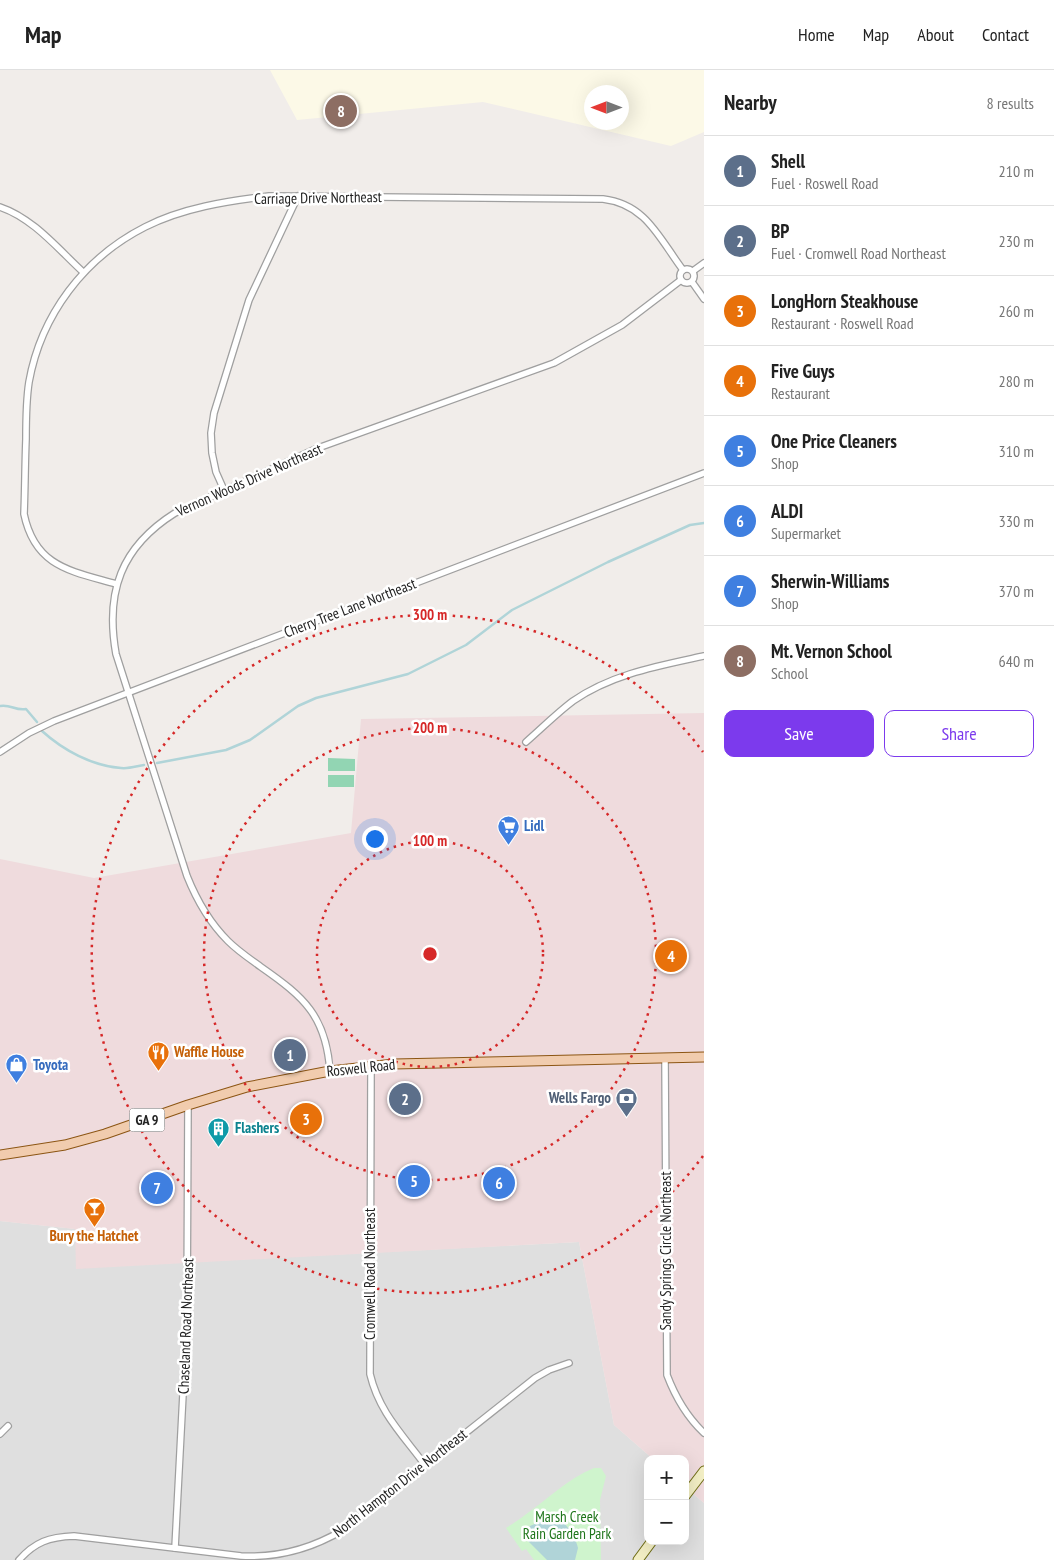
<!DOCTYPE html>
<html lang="en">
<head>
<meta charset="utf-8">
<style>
  :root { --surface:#fff; --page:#f2f2f2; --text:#222; --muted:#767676; --line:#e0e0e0; --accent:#7c3aed }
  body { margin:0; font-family:"PT Sans Narrow",sans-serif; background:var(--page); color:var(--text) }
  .controls { position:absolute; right:15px; bottom:15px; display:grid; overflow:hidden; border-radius:10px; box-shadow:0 5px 20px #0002 }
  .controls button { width:45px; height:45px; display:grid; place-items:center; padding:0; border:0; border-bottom:1px solid var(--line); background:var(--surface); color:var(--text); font:25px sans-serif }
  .compass { position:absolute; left:584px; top:15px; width:45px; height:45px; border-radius:50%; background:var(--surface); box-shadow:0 5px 20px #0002; rotate:270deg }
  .you { position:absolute; left:374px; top:768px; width:18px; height:18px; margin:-12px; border:4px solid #fff; border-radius:50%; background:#1a73e8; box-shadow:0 0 0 8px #1a73e833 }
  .badge { display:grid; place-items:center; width:32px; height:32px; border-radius:50%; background:var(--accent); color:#fff; font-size:16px; font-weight:700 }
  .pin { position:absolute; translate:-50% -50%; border:2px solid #fff; box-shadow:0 1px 5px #0006 }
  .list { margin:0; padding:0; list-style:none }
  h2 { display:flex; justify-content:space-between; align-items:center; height:65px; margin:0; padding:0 20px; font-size:21px }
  h2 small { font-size:16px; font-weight:400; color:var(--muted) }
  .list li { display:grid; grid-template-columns:32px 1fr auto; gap:15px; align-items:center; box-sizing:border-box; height:70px; padding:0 20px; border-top:1px solid var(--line) }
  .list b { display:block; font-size:19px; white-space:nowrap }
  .list p { margin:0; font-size:16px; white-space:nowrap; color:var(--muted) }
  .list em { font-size:16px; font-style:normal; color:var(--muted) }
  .actions { display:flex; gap:10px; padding:15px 20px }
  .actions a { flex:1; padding:11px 0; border:1px solid var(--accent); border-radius:10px; text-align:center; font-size:18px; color:var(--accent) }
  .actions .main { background:var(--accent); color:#fff }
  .map { position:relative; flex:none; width:704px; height:1490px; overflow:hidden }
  header { display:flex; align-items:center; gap:30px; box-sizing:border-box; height:70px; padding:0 25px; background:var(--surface); border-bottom:1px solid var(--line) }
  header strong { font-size:24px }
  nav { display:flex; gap:28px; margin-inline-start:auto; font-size:18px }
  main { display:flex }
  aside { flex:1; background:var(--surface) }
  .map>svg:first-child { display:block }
  .residential { fill:#dfdfdf }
  .commercial { fill:#efdbdd }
  .education { fill:#fcf9e7; fill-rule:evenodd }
  .park { fill:#cff4cd }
  .pitch { fill:#92d5b3 }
  .water { fill:#b0d4d8 }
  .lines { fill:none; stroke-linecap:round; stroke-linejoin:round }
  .stream { stroke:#b0d4d8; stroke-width:2.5 }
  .street-casing { stroke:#9f9f9f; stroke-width:8 }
  .secondary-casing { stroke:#6e6c13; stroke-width:11 }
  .primary-casing { stroke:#8c5513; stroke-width:11 }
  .street { stroke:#fff; stroke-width:5.5 }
  .secondary { stroke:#f3efc5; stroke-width:9 }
  .primary { stroke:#f1ccae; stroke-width:9 }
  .ring { fill:none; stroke:#d62828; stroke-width:2.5; stroke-dasharray:2.5 5 }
  .labels { text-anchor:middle; stroke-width:5; stroke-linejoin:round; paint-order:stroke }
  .shield { fill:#fff; stroke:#646464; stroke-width:1 }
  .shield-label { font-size:14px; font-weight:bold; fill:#222 }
  .street-label { font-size:15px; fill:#222; stroke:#fff }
  .shop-label { font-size:15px; font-weight:bold; fill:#366cbe; stroke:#fff; text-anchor:start }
  .food-label { font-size:15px; font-weight:bold; fill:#c56008; stroke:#fff; text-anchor:start }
  .service-label { font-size:15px; font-weight:bold; fill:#4e5e75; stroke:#fff; text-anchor:end }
  .culture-label { font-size:15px; font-weight:bold; fill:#0d838f; stroke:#fff; text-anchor:start }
  .park-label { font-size:15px; fill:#1e751a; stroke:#fff }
  .centre { fill:#d62828; stroke:#fff; stroke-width:2.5 }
  .ring-label { font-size:15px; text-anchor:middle; font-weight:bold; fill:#d62828; stroke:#fff; stroke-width:5; stroke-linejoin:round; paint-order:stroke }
</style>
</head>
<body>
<header>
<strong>Map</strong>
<nav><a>Home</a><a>Map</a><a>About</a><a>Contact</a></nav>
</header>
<main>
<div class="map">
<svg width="704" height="1490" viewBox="0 0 704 1490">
  <rect width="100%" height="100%" fill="#f1edea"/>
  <polygon class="residential" points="0,1151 76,1159 76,1198 579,1172 614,1355 653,1389 648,1389 648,1471 685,1471 685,1417 704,1433 704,1490 0,1490"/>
  <polygon class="commercial" points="704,643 704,1433 685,1417 685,1389 653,1389 614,1355 579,1172 76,1199 75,1159 0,1151 0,789 94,808 351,763 361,649"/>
  <path class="education" d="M 270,0 L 704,0 L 704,62 L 671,76 L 483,32 L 297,50 ZM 592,22 L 622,22 L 622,52 L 592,52 Z"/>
  <path class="park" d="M 594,1398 L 601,1398 L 606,1406 L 600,1430 L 601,1490 L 534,1490 L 526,1479 L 522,1481 L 506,1458 C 512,1454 519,1450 525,1445 C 548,1429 567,1409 594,1398 Z"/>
  <g class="pitch">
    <polygon points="328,688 355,689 355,701 328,701"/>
    <rect x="328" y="705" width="26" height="12"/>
  </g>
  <path class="water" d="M 546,1449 C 550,1449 555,1449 559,1450 C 568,1454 576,1469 578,1478 L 575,1490 L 547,1490 L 528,1471 L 523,1462 L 530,1456 Z"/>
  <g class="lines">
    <g class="stream">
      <path d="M 0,636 C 11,634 15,641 26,639 L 37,652"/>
      <path d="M 42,661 C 63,680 92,696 121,698 C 129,699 137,696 144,695"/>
      <polyline points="157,693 226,680 250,670 298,636 316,628 408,604 466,575 512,540 608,492 690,455 704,453"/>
    </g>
    <defs>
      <g id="street">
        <path d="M 0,137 C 33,148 58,179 83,202"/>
        <circle cx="687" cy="206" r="7"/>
        <polyline points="693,201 704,193"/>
        <polyline points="692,212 704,229"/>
        <polyline points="224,420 216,402 212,383 211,363 214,343 249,230 298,126"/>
        <path d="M 116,514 C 71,501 35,497 24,444 C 25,419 25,394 26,369 C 26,350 26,331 29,312 C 41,245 84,188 145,157 C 182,138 227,131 269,126 L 603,129 C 646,134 659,168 683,200"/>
        <path d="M 526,672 C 542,658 557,643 573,631 C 612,604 658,596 704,586"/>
        <polyline points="0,682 29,663 54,651 704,403"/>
        <path d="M 665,988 L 667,1305 C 675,1326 687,1347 704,1363"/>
        <path d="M 371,996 L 370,1304 C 379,1342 402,1364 425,1395"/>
        <path d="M 330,1001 C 326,946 304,927 261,897 C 250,889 238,881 228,871 C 209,852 197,831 187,806 L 116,584 C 105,522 121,477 175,443 L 318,378 L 554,293 L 622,255 L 681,210"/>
        <polyline points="0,1364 8,1356"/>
        <polyline points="175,1478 187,1247 188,1035"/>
        <path d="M 19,1490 C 35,1472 49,1467 74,1466 L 241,1486 C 279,1488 311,1479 343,1460 L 535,1308 L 549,1300 L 569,1293"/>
      </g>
      <g id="secondary">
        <polyline points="685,1426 704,1401"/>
        <polyline points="638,1490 652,1471"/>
      </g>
      <polyline id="primary" points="0,1085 65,1075 105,1064 188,1035 247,1017 330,1001 394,994 704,987"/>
    </defs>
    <use href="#street" class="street-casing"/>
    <use href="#secondary" class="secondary-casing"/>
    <use href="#primary" class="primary-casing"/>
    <use href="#street" class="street"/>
    <use href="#secondary" class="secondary"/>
    <use href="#primary" class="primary"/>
  </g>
  <g class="ring">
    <circle cx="430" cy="884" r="113"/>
    <circle cx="430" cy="884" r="226"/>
    <path d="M703 1086A339 339 0 1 1 703 682"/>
  </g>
  <defs>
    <symbol id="supermarket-pin" viewBox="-11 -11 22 30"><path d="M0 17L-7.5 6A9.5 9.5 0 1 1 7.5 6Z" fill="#3f7fe0" stroke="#fff"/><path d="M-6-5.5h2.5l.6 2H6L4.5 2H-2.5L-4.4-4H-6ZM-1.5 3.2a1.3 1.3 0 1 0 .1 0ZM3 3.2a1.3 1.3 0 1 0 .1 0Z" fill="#fff"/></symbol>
    <symbol id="restaurant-pin" viewBox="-11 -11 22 30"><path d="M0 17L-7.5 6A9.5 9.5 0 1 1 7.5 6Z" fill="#e8710a" stroke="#fff"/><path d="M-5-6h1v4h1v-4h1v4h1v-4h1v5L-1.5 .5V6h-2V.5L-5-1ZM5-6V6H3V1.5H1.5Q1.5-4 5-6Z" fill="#fff"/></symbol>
    <symbol id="shop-pin" viewBox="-11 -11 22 30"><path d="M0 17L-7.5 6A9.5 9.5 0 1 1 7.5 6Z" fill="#3f7fe0" stroke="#fff"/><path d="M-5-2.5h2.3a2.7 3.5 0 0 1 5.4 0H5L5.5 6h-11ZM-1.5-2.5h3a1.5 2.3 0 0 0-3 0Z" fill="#fff"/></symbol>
    <symbol id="bank-pin" viewBox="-11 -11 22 30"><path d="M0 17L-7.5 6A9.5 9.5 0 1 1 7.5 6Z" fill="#5c6f8a" stroke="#fff"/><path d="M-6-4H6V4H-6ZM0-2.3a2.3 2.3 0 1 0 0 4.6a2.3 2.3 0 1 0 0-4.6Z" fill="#fff"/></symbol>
    <symbol id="building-pin" viewBox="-11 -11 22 30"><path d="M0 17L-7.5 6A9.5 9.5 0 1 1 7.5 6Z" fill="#0f9aa8" stroke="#fff"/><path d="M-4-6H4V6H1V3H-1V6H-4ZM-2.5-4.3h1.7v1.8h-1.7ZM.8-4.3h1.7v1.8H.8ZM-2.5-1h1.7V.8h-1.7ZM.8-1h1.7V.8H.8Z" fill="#fff"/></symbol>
    <symbol id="bar-pin" viewBox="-11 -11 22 30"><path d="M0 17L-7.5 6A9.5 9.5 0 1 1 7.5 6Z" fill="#e8710a" stroke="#fff"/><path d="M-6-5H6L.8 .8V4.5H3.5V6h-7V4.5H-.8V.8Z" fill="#fff"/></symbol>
  </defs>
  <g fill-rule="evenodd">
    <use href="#supermarket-pin" x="496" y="744" width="25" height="34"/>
    <use href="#restaurant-pin" x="146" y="970" width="25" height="34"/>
    <use href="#shop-pin" x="4" y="982" width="25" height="34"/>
    <use href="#bank-pin" x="614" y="1016" width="25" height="34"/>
    <use href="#building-pin" x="206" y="1046" width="25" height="34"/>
    <use href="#bar-pin" x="82" y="1126" width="25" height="34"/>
  </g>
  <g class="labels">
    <rect class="shield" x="129.5" y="1038.5" width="35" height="23" rx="4"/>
    <g class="shield-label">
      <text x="147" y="1055">GA 9</text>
    </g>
    <g class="street-label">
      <text transform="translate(318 128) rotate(-1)" y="5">Carriage Drive Northeast</text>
      <text transform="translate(249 410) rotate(-24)" y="5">Vernon Woods Drive Northeast</text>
      <text transform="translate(350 538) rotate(-21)" y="5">Cherry Tree Lane Northeast</text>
      <text transform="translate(361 998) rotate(-6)" y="5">Roswell Road</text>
      <text transform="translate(666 1181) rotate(-90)" y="5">Sandy Springs Circle Northeast</text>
      <text transform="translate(370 1204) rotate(-90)" y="5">Cromwell Road Northeast</text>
      <text transform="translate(186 1256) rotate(-88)" y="5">Chaseland Road Northeast</text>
      <text transform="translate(400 1413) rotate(-38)" y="5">North Hampton Drive Northeast</text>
    </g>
    <g class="shop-label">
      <text x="524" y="761">Lidl</text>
      <text x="33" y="1000">Toyota</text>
    </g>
    <g class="food-label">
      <text x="174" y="987">Waffle House</text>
      <text x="94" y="1171" text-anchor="middle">Bury the Hatchet</text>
    </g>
    <g class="service-label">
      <text x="611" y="1033">Wells Fargo</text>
    </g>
    <g class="culture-label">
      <text x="235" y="1063">Flashers</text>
    </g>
    <g class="park-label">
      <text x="567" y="1452">Marsh Creek<tspan x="567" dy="17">Rain Garden Park</tspan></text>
    </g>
  </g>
  <circle cx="430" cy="884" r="8" class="centre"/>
  <g class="ring-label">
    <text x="430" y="550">300 m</text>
    <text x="430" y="663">200 m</text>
    <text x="430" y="776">100 m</text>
  </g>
</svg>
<div class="controls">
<button>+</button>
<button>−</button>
</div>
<svg class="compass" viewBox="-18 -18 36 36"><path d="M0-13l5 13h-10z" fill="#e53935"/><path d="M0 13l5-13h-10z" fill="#767676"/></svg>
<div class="you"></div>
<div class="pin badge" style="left:290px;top:985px;background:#5c6f8a">1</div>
<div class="pin badge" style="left:405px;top:1029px;background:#5c6f8a">2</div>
<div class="pin badge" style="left:306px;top:1049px;background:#e8710a">3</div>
<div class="pin badge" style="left:671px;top:886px;background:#e8710a">4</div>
<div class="pin badge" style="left:414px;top:1111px;background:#3f7fe0">5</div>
<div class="pin badge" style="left:499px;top:1113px;background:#3f7fe0">6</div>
<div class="pin badge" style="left:157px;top:1118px;background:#3f7fe0">7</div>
<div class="pin badge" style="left:341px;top:41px;background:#8d6e63">8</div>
</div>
<aside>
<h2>Nearby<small>8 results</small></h2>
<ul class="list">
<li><span class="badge" style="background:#5c6f8a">1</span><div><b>Shell</b><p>Fuel · Roswell Road</p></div><em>210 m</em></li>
<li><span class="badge" style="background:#5c6f8a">2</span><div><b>BP</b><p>Fuel · Cromwell Road Northeast</p></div><em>230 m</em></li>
<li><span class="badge" style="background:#e8710a">3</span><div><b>LongHorn Steakhouse</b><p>Restaurant · Roswell Road</p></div><em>260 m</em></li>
<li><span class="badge" style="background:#e8710a">4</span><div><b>Five Guys</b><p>Restaurant</p></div><em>280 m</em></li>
<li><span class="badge" style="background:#3f7fe0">5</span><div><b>One Price Cleaners</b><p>Shop</p></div><em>310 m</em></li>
<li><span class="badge" style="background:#3f7fe0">6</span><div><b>ALDI</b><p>Supermarket</p></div><em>330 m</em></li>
<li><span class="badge" style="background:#3f7fe0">7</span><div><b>Sherwin-Williams</b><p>Shop</p></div><em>370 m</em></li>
<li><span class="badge" style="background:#8d6e63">8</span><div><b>Mt. Vernon School</b><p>School</p></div><em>640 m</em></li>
</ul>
<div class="actions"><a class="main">Save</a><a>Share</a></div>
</aside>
</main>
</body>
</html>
